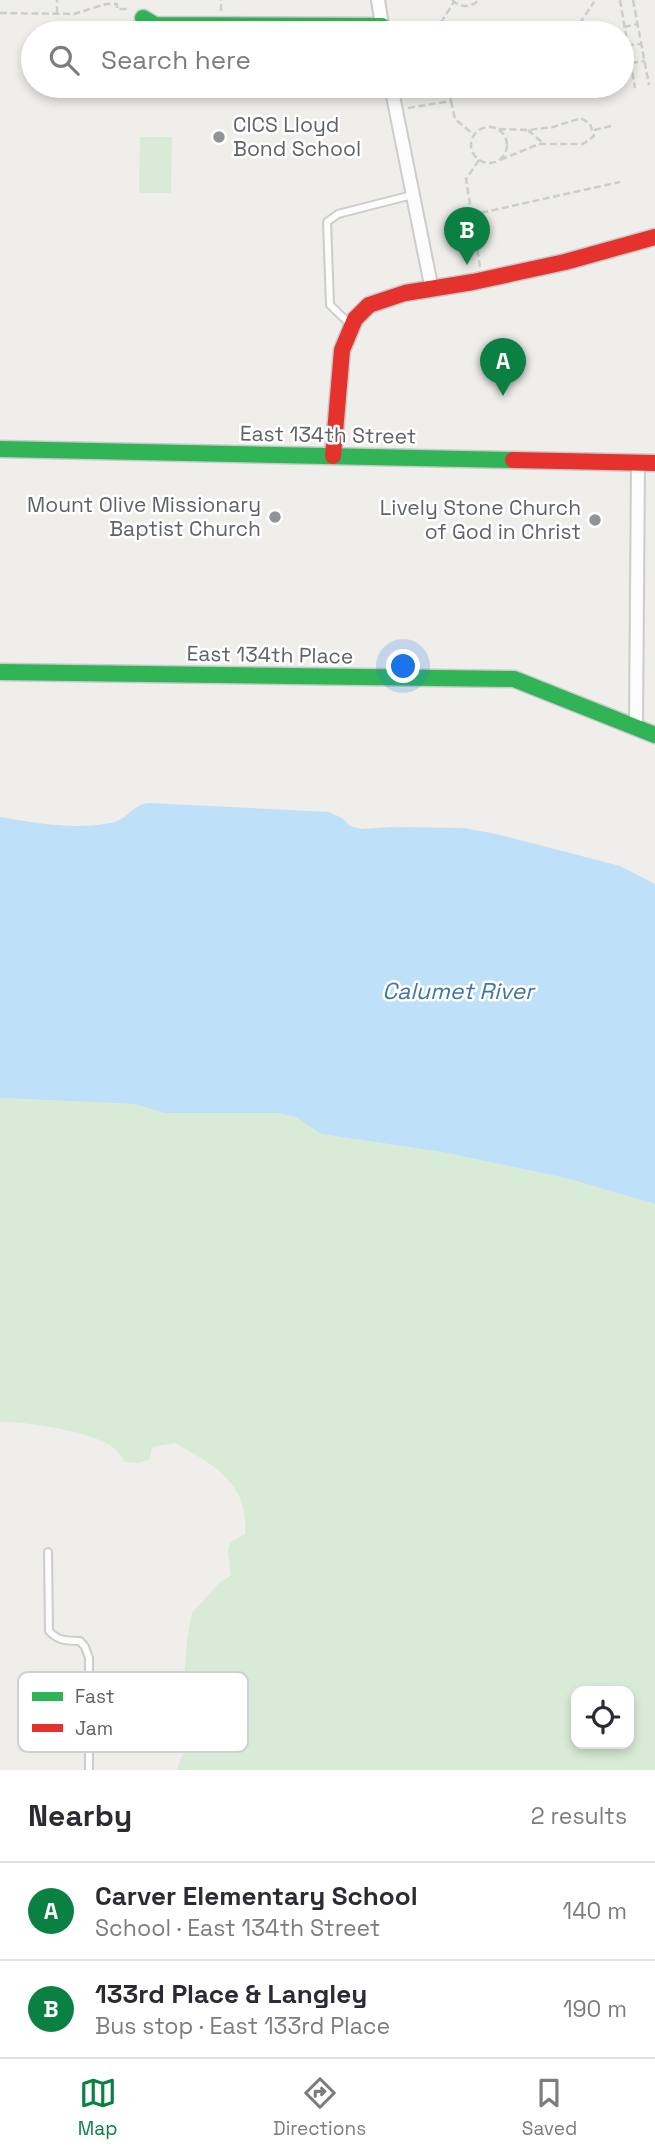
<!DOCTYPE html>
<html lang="en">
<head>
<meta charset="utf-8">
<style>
  :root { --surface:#fff; --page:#f2f2f3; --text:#2b2b33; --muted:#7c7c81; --line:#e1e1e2; --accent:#0b8043 }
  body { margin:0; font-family:"Space Grotesk",sans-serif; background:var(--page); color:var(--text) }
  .controls { position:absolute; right:21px; bottom:21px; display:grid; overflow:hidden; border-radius:14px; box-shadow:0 4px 10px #0003 }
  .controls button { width:63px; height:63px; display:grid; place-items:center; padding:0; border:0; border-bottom:2px solid var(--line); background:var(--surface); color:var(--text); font:35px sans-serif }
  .you { position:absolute; left:404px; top:667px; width:24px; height:24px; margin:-18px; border:5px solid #fff; border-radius:50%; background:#1a73e8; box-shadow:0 0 0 10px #1a73e833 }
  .badge { display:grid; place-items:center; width:46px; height:46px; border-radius:50%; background:var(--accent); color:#fff; font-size:23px; font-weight:700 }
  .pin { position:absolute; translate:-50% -58px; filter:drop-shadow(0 2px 4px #0008) }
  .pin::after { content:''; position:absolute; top:37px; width:24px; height:21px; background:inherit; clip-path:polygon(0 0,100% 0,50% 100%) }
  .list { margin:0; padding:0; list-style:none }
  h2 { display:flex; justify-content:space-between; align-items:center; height:91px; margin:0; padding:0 28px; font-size:30px }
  h2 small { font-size:23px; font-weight:400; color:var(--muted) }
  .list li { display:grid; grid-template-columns:46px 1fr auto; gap:21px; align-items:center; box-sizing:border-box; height:98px; padding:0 28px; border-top:2px solid var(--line) }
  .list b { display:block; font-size:26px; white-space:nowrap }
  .list p { margin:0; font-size:23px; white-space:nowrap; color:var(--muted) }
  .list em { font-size:23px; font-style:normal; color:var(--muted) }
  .icon { flex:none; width:38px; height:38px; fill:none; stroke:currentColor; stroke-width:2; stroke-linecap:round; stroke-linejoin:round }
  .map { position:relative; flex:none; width:655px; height:1770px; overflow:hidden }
  .search { position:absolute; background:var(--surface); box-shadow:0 4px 10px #0003; left:21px; right:21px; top:21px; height:77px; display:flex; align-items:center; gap:18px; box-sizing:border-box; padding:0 24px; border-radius:38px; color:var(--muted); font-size:26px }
  .sheet { height:287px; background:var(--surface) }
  nav { display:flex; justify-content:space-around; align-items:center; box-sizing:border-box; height:98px; border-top:2px solid var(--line); background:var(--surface); font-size:19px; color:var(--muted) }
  nav a { display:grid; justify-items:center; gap:4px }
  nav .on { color:var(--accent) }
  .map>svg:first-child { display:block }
  .green { fill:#d8ebd6; fill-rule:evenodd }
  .water { fill:#bfe0f9 }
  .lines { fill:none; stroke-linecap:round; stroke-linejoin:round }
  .lane-casing { stroke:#cbcccc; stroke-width:10 }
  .street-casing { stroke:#cbcccc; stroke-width:16 }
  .fast-casing { stroke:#cacacb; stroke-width:19 }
  .jam-casing { stroke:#cacacb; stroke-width:19 }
  .path { stroke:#cacfcc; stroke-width:2.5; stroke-dasharray:7 3.5; stroke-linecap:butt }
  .lane { stroke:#fdfcfc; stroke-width:6 }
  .street { stroke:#fdfcfc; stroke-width:12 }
  .fast { stroke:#30b455; stroke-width:16 }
  .jam { stroke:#e5322d; stroke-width:16 }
  .poi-dot { fill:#919496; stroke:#fff; stroke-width:2.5 }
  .labels { text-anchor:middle; stroke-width:5; stroke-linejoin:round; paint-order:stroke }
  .poi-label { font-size:21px; fill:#5f6368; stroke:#fff; text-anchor:end }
  .street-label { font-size:21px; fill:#5f6368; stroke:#fff }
  .water-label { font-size:23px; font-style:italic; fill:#4174aa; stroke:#fff }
  .key { fill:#fff; stroke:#cfd0d2; stroke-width:2 }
  .key-label { font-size:19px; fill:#5f6368 }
</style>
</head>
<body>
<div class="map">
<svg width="655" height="1770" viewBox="0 0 655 1770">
  <rect width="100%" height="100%" fill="#efeeea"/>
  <g class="green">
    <polygon points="140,137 172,137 171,193 139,193"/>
    <path d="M 0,1098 L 135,1104 L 164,1113 L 277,1113 L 296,1117 L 321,1134 L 442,1152 L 566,1178 L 655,1204 L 655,1770 L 177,1770 L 183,1753 L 180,1735 L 187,1640 L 192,1613 L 220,1582 L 231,1576 L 228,1551 L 230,1543 L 245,1534 C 249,1483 214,1465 175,1443 L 152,1447 L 150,1459 L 138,1463 L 125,1462 C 122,1458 119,1452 115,1449 C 97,1432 25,1421 0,1422 ZM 576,1691 L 629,1691 L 629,1744 L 576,1744 Z"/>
  </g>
  <path class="water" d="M 148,803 L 329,812 L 342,818 L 350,826 L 361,829 L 392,827 L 464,828 L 496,834 L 620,866 L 655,884 L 655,1204 L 566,1178 L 442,1152 L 321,1134 L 296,1117 L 277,1113 L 164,1113 L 135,1104 L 0,1098 L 0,817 C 37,823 73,830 111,823 C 127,820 132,805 148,803 Z"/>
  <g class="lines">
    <defs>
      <g id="lane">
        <polyline points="351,325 330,305 327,222 338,214 412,195"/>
        <path d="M 48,1552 L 49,1631 C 58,1641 67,1641 80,1641 L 85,1647 L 89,1658 L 89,1770"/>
      </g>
      <g id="street">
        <polyline points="378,0 383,31"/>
        <polyline points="391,86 432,290"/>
        <polyline points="636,726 638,462"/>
      </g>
      <g id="fast">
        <polyline points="143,18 155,25 382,26"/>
        <polyline points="0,449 513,460"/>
        <polyline points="0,672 514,679 655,735"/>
      </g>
      <g id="jam">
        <polyline points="333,456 342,350 355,319 369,305 405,293 473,282 565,262 655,237"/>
        <polyline points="513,460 655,463"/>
      </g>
    </defs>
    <use href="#lane" class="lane-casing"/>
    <use href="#street" class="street-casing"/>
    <use href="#fast" class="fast-casing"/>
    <use href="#jam" class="jam-casing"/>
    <g class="path">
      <path d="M 452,0 C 461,8 470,8 479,0"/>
      <polyline points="620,0 635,88"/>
      <polyline points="633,0 649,85"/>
      <polyline points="221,11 221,0"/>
      <polyline points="0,13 74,14 106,4 117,4 117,9 130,9"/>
      <polyline points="57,13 57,0"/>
      <polyline points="624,27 638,24"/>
      <polyline points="441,33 440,24 454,2"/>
      <polyline points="577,33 576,29 594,2"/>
      <polyline points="627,45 641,44"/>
      <polyline points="631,63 645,61"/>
      <polyline points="598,86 606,93"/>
      <polyline points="451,101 455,119 473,134"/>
      <polyline points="408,108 451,101 449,86"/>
      <circle cx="489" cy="145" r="18"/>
      <polyline points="499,129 528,130 553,127 581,118 590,124 594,136 583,144 539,144 500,160"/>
      <polyline points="528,130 544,144"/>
      <polyline points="594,130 611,126"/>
      <polyline points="479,160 466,179 480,267"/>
      <polyline points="471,215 620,182"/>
    </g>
    <use href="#lane" class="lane"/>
    <use href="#street" class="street"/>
    <use href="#fast" class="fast"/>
    <use href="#jam" class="jam"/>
  </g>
  <g class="poi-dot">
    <circle cx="219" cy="137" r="7"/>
    <circle cx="275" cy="517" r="7"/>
    <circle cx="595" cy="520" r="7"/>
  </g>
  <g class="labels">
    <g class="poi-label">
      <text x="233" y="132" text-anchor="start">CICS Lloyd<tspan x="233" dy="24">Bond School</tspan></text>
      <text x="261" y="512">Mount Olive Missionary<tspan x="261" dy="24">Baptist Church</tspan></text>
      <text x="581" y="515">Lively Stone Church<tspan x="581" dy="24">of God in Christ</tspan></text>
    </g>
    <g class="street-label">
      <text transform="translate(328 435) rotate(1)" y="7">East 134th Street</text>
      <text transform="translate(270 655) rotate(1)" y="7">East 134th Place</text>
    </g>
    <g class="water-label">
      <text x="458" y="999">Calumet River</text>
    </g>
  </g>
  <rect x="18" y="1672" width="230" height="80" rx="10" class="key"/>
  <rect x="32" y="1692" width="31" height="9" fill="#30b455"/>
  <rect x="32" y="1724" width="31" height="8" fill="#e5322d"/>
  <g class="key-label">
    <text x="75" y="1703">Fast</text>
    <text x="75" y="1735">Jam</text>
  </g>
</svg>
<div class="controls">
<button><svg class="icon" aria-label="locate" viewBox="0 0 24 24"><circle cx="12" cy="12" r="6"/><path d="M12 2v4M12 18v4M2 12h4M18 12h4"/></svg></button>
</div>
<div class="you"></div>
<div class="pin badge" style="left:503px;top:396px">A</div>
<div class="pin badge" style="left:467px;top:265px">B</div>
<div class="search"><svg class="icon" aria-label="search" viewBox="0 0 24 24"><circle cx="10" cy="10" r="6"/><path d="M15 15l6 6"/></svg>Search here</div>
</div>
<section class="sheet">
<h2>Nearby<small>2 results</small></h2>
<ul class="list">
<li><span class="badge">A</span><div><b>Carver Elementary School</b><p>School · East 134th Street</p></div><em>140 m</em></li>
<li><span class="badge">B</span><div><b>133rd Place &amp; Langley</b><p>Bus stop · East 133rd Place</p></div><em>190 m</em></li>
</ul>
</section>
<nav>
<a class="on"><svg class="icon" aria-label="map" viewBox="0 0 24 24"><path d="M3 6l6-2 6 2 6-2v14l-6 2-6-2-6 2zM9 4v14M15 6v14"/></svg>Map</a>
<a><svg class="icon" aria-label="directions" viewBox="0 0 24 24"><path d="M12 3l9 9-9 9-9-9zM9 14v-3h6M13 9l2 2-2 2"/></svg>Directions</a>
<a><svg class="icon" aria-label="saved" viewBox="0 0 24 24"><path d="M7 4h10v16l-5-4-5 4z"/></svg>Saved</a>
</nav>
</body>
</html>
